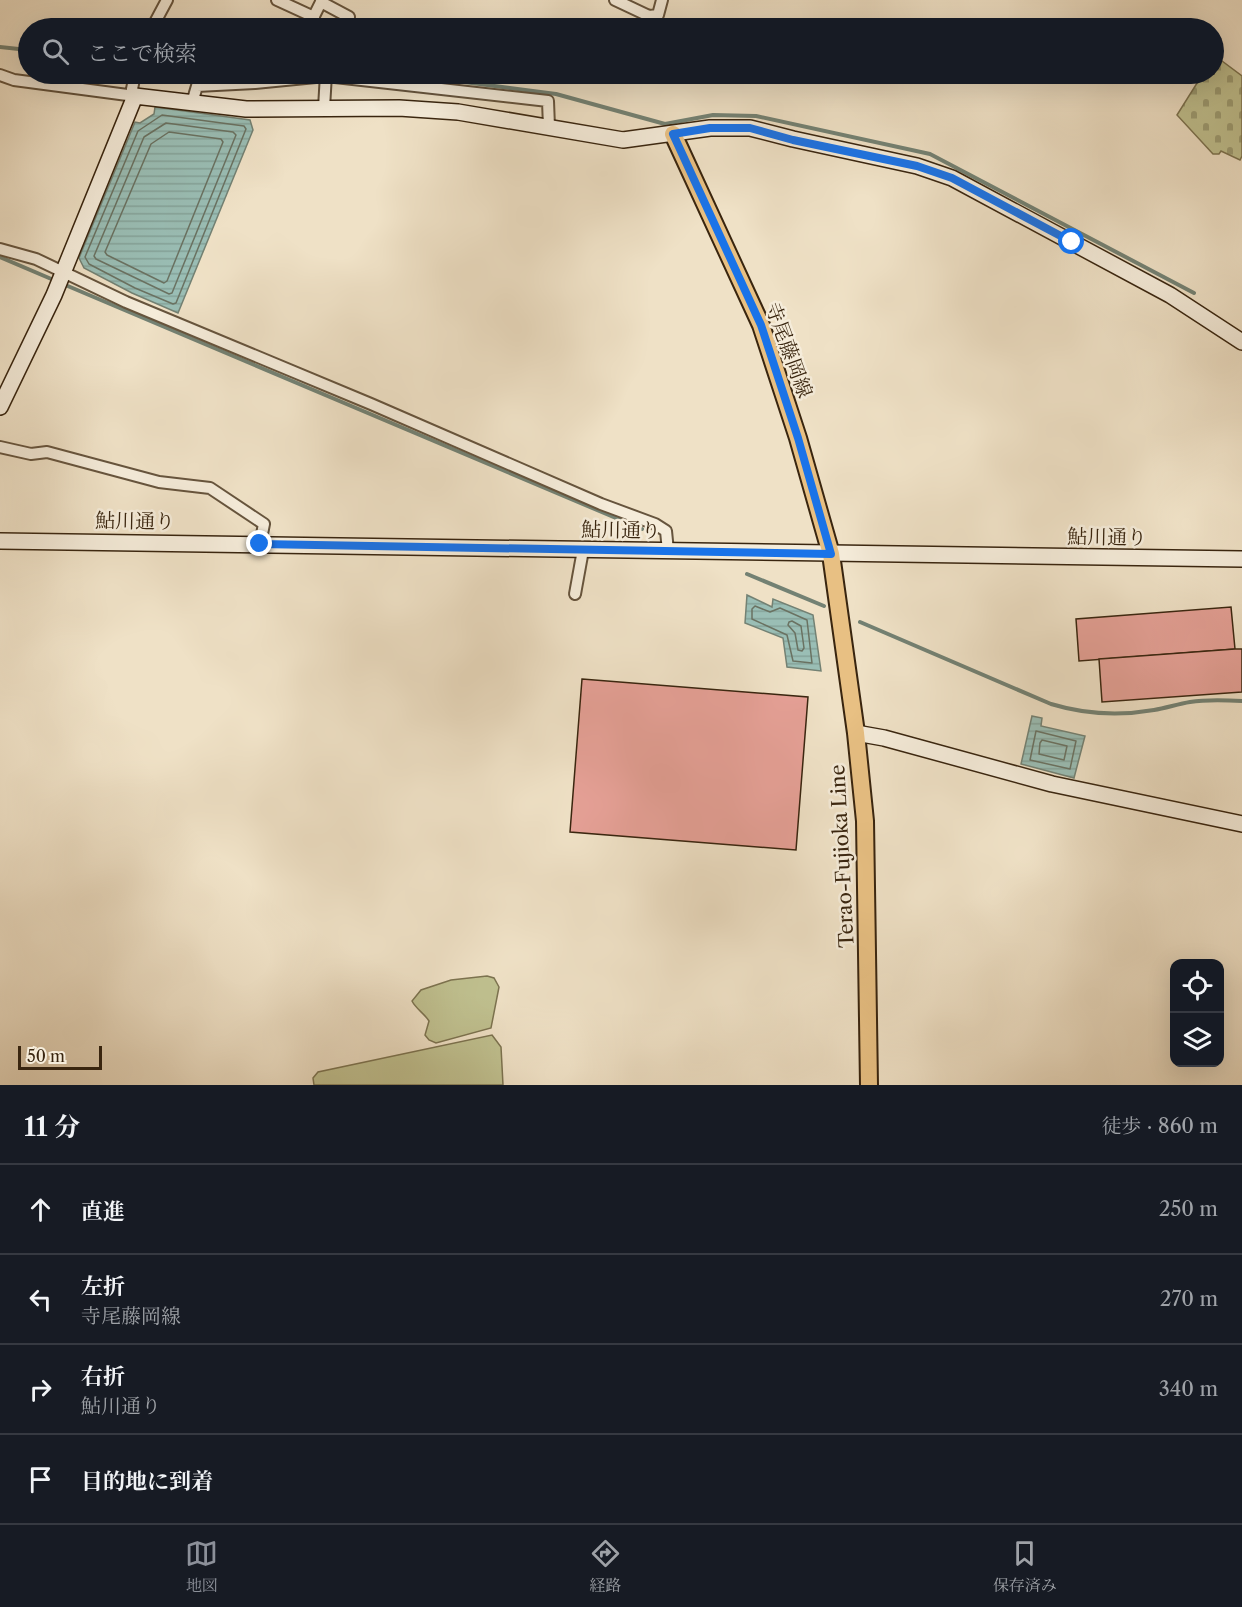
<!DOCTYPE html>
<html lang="ja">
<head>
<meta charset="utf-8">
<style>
  :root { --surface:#171b24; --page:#242831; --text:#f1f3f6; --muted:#9ea1a6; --line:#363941; --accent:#8c9099 }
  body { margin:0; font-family:"Libre Caslon Text","Noto Serif JP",serif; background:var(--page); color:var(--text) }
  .controls { position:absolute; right:18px; bottom:18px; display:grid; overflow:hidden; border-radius:12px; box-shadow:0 6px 24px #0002 }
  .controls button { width:54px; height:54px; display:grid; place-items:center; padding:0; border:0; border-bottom:2px solid var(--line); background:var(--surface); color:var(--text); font:30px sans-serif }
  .scale { position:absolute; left:18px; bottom:15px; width:84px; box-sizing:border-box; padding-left:6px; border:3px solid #39250f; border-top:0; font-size:16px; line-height:21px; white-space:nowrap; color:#39250f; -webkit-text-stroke:4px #f5ecda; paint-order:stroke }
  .stop { position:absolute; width:18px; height:18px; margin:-14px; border:4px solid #1a73e8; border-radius:50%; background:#fff }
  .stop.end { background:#1a73e8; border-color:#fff; box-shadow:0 2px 6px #0008 }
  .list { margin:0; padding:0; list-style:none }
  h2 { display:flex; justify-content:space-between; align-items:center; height:78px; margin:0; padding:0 24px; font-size:26px }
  h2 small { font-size:20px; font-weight:400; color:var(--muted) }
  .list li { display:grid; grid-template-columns:39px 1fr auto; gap:18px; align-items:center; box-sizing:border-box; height:90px; padding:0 24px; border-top:2px solid var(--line) }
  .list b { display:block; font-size:22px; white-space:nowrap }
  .list p { margin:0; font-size:20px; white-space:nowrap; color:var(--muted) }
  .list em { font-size:20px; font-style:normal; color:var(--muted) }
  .icon { flex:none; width:33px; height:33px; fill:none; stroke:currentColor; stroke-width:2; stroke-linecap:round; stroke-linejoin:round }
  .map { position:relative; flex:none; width:1242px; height:1085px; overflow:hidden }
  .search { position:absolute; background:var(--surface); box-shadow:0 6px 24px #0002; left:18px; right:18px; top:18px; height:66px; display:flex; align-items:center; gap:15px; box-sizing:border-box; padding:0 21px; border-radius:33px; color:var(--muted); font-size:22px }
  .sheet { height:438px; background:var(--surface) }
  nav { display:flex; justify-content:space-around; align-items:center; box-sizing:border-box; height:84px; border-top:2px solid var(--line); background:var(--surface); font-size:16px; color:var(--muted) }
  nav a { display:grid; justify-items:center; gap:3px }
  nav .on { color:var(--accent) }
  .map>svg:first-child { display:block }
  .cemetery { fill:url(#cemetery-stones); stroke:#7c7350; stroke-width:1.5 }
  .park { fill:#c0c190; stroke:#7c7350; stroke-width:1.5 }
  .water { fill:url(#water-rules); stroke:#738173; stroke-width:1.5 }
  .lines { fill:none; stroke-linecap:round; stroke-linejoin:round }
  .shore { stroke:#6a7262; stroke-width:1.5 }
  .stream { stroke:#738173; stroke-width:4 }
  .building { fill:#e5a096; stroke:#39250f; stroke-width:1.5 }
  .street-casing { stroke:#66543d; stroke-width:14 }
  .secondary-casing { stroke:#39250f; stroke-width:18 }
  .primary-casing { stroke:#39250f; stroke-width:20 }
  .street { stroke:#f5ecda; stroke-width:10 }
  .secondary { stroke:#f5ecda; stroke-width:15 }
  .primary { stroke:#e8c083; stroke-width:16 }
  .route { stroke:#1a73e8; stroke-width:8 }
  .labels { text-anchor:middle; stroke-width:5; stroke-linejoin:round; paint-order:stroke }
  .street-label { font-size:20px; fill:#39250f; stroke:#f5ecda }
</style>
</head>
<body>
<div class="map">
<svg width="1242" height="1085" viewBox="0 0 1242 1085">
  <defs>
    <pattern id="cemetery-stones" width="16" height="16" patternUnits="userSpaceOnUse" patternTransform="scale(1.5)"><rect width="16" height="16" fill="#c0c190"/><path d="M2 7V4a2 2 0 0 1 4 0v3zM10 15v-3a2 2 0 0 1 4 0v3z" fill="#9d9d74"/></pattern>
    <pattern id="water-rules" width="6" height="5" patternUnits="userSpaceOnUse" patternTransform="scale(1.5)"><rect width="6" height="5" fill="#9abeb5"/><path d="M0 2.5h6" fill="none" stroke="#85a39a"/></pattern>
  </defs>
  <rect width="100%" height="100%" fill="#efe1c6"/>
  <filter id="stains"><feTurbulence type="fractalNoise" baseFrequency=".00333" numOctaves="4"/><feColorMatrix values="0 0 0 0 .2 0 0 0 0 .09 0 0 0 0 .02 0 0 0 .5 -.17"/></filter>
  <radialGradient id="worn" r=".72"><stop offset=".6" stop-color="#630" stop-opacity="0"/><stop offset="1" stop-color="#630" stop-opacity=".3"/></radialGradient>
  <polygon class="cemetery" points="1214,55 1242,76 1242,156 1240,160 1221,151 1219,154 1213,154 1177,115 1199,80 1190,74 1214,74"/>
  <g class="park">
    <path d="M 487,976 L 494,978 L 499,987 L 491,1028 L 436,1043 L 429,1040 L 425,1035 L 429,1021 C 424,1013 416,1009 412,1001 L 421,990 L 451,980 Z"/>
    <polygon points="492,1035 501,1047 503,1085 314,1085 313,1078 318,1072"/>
  </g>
  <g class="water">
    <polygon points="155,107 250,120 253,130 178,313 132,293 84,268 79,258 135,122 140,123 154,114"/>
    <polygon points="747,595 772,607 773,599 813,615 821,671 787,667 783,638 745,623"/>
    <polygon points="1032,716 1042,718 1041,726 1085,736 1074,778 1021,764"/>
  </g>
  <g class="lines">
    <g class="shore">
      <polygon points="162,115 244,126 246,129 176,303 173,304 135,288 89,264 85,257 138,131"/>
      <polygon points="166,123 233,132 236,135 172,293 169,294 96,259 94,256 144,137"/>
      <polygon points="169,132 221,139 223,142 167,281 164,283 107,255 105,252 151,144"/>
      <polygon points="755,606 770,612 780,608 807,620 812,663 793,661 787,635 752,619 752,609"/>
      <polygon points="792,621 801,626 804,648 802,651 798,650 795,633 788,625 789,622"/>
      <polygon points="1036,731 1076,741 1070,769 1030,760"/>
      <polygon points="1042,740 1067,746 1064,760 1039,754 1040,743"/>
    </g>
    <g class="stream">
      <polyline points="0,47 28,50"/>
      <path d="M 173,74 C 207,84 243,76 278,74"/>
      <polyline points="353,74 426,77 556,94 665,124 713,115 756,116 930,154 1194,293"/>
      <polyline points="0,257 56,281"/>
      <polyline points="63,284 642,529"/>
      <polyline points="747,574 824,606"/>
      <path d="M 860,622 L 1051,704 C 1084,714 1120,716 1154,710 C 1166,708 1178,704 1190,702 C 1208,699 1225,700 1242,701"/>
    </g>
  </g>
  <g class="building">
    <polygon points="1231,607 1235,649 1079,661 1076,619"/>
    <polygon points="1235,649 1242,649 1242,692 1102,702 1099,659"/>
    <polygon points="582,679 808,697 796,850 570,832"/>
  </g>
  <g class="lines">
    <defs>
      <g id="street">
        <polyline points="277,0 314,17"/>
        <polyline points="615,0 649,16 658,15 662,0"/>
        <polyline points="321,2 349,17 343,28"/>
        <polyline points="152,28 167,0"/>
        <polyline points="308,28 322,0"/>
        <polyline points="0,75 14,80 135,96 132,89 135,74"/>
        <polyline points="192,103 197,86 255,83 326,76 548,101 549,127"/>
        <polyline points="324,108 326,74"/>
        <polyline points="0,249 36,259 126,302 371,404 601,504 655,524 666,531 668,551"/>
        <polyline points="0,447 31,454 47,452 159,482 210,488 264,524 260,544"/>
        <polyline points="575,594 583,550"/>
      </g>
      <g id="secondary">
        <polyline points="0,407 54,295 135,96 246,109 399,108 458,112 623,140 710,128 750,128 793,139 917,166 952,178 1170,295 1242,342"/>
        <polyline points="0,541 1242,559"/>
        <polyline points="856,733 884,738 1052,784 1242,824"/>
      </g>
      <polyline id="primary" points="673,134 761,325 798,438 831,554 856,733 865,821 869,1085"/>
    </defs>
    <use href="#street" class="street-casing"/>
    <use href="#secondary" class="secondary-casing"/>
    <use href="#primary" class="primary-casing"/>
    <use href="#street" class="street"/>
    <use href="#secondary" class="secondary"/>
    <use href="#primary" class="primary"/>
  </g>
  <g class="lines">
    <polyline class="route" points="260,544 831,554 798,438 761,325 673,134 710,128 750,128 793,140 917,166 952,178 1072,242"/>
  </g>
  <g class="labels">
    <g class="street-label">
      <text transform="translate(789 350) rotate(70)" y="7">寺尾藤岡線</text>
      <text transform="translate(135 521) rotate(1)" y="7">鮎川通り</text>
      <text transform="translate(621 530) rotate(1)" y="7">鮎川通り</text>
      <text transform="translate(1107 537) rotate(1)" y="7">鮎川通り</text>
      <text transform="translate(842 856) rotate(-93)" y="7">Terao-Fujioka Line</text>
    </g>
  </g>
  <rect width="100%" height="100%" filter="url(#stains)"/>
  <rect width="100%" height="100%" fill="url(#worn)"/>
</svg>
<div class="controls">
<button><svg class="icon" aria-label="locate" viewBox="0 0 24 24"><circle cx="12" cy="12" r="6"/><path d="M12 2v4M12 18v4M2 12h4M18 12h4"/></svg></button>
<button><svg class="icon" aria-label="layers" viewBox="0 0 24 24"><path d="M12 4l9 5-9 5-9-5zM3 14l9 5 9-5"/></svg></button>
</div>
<div class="scale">50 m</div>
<div class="stop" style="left:1072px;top:242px"></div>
<div class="stop end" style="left:260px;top:544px"></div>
<div class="search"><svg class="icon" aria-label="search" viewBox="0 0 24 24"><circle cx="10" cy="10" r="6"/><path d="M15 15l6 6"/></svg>ここで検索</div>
</div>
<section class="sheet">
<h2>11 分<small>徒歩 · 860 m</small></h2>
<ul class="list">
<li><svg class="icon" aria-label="ahead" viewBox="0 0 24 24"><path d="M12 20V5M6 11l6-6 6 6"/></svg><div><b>直進</b></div><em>250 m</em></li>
<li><svg class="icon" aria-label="left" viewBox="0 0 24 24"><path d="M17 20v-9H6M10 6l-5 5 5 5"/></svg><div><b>左折</b><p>寺尾藤岡線</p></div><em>270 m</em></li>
<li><svg class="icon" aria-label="right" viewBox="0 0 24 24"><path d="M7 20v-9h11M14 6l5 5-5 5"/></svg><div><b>右折</b><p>鮎川通り</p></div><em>340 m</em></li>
<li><svg class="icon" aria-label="arrive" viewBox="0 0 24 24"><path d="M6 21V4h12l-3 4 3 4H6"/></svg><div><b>目的地に到着</b></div></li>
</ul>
</section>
<nav>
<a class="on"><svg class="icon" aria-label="map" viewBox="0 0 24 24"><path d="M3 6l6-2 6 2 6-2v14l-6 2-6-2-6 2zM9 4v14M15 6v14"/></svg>地図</a>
<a><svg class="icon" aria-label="directions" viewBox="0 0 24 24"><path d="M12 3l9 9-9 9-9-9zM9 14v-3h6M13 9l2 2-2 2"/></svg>経路</a>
<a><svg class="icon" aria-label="saved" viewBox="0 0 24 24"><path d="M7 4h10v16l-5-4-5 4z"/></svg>保存済み</a>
</nav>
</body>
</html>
